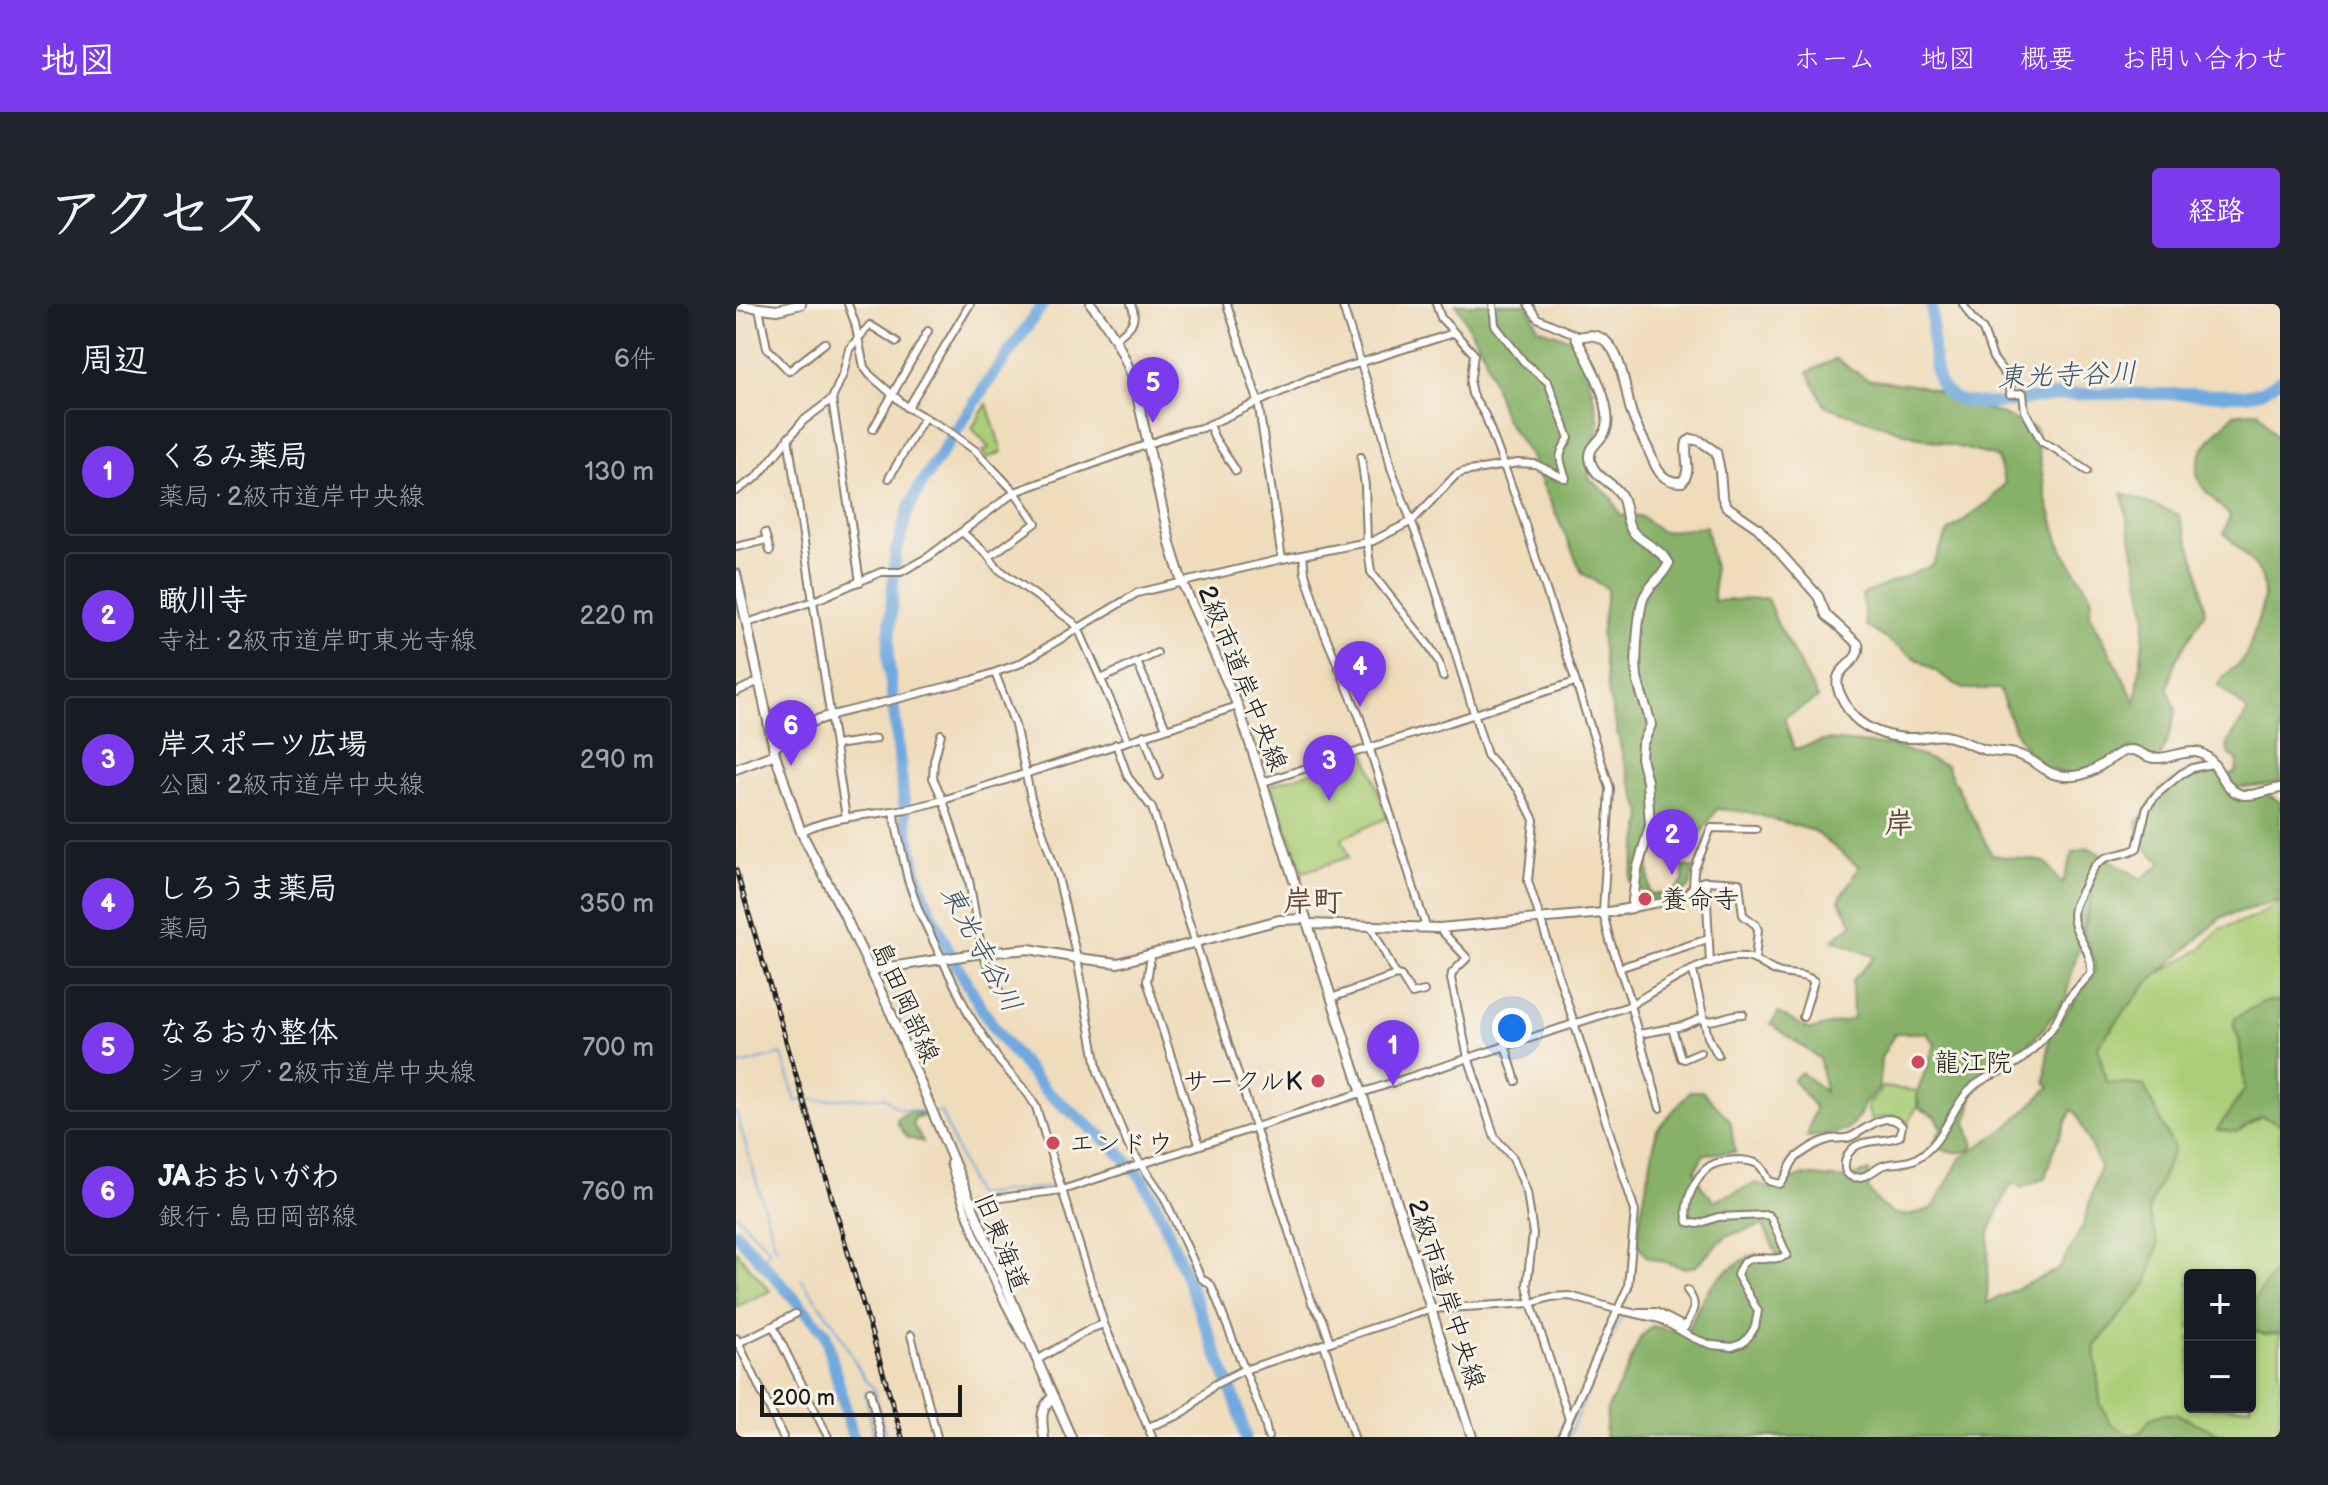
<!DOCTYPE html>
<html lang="ja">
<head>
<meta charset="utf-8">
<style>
  :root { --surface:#171b24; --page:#20242c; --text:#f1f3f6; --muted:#9ea1a6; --line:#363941; --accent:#7c3aed }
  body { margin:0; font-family:"Balsamiq Sans","Klee One",sans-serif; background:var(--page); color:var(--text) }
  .controls { position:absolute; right:24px; bottom:24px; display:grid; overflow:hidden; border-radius:8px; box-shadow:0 2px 6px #0004 }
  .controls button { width:72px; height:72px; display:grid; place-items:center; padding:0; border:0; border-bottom:2px solid var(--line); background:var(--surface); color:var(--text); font:40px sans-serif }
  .scale { position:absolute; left:24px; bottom:20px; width:202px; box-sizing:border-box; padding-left:8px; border:4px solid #1c1c1c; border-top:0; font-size:22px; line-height:28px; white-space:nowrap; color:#1c1c1c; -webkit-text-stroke:6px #f7f3e8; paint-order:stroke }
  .you { position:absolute; left:776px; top:724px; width:28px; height:28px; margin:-20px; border:6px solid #fff; border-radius:50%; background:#1a73e8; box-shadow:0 0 0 12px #1a73e833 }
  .badge { display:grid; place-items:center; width:52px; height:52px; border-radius:50%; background:var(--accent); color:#fff; font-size:26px; font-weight:700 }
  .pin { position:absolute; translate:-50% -66px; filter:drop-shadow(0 2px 4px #0008) }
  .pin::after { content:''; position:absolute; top:42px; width:28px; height:24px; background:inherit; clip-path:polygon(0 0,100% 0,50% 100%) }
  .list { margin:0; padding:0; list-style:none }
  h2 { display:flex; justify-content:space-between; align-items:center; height:104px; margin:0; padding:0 32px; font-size:34px }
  h2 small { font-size:26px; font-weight:400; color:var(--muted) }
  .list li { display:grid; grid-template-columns:52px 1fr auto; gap:24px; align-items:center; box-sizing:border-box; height:128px; margin:0 16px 16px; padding:0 16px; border:2px solid var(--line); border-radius:8px }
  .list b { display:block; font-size:30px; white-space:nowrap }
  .list p { margin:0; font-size:26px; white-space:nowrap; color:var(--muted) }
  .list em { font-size:26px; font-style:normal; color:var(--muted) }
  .map { position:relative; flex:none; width:1544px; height:1133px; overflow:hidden; border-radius:8px }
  header { display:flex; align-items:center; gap:48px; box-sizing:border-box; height:112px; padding:0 40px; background:var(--accent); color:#fff }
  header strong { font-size:38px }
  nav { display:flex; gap:44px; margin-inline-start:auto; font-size:28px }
  .intro { display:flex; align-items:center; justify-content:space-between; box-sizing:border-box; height:192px; padding:0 48px }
  h1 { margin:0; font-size:56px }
  .button { padding:20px 36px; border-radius:8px; background:var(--accent); color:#fff; font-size:28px; font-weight:700 }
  main { display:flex; gap:48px; padding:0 48px }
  aside { flex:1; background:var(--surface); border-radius:8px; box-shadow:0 2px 6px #0004 }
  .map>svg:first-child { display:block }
  .green { fill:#aace77; stroke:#63754a; stroke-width:2; fill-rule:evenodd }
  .forest { fill:#87b168; stroke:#526642; stroke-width:2; fill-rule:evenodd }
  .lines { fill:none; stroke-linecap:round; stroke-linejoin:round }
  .stream { stroke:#70a9df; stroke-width:2 }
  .river { stroke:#70a9df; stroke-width:12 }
  .street-casing { stroke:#867c6c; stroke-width:10 }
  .secondary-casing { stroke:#867c6c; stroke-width:12 }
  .street { stroke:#fff; stroke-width:6 }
  .secondary { stroke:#fff; stroke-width:8 }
  .rail-casing { stroke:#1c1c1c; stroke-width:5 }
  .rail { stroke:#f7f3e8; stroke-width:2; stroke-dasharray:6; stroke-linecap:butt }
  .poi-dot { fill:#d1495b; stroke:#f7f3e8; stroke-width:3 }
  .labels { text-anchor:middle; stroke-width:6; stroke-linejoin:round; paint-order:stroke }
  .street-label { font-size:26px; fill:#1c1c1c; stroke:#f7f3e8 }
  .poi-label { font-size:26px; fill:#1c1c1c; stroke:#f7f3e8; text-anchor:start }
  .water-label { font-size:28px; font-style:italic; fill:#3e546a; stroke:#f7f3e8 }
  .quarter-label { font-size:30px; font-weight:bold; fill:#61463c; stroke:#f7f3e8 }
</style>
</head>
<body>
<header>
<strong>地図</strong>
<nav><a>ホーム</a><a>地図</a><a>概要</a><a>お問い合わせ</a></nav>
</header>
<div class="intro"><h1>アクセス</h1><a class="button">経路</a></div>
<main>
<aside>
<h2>周辺<small>6件</small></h2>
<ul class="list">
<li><span class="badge">1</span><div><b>くるみ薬局</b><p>薬局 · 2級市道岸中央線</p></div><em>130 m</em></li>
<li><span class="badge">2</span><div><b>瞰川寺</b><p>寺社 · 2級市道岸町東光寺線</p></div><em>220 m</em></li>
<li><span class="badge">3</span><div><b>岸スポーツ広場</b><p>公園 · 2級市道岸中央線</p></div><em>290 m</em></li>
<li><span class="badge">4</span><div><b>しろうま薬局</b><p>薬局</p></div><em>350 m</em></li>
<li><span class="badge">5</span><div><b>なるおか整体</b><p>ショップ · 2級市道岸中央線</p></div><em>700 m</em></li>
<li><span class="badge">6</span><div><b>JAおおいがわ</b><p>銀行 · 島田岡部線</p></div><em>760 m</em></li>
</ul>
</aside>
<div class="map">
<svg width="1544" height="1133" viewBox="0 0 1544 1133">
  <rect width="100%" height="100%" fill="#f7f3e8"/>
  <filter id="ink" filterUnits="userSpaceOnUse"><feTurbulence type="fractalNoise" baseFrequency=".0125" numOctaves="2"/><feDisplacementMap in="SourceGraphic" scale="16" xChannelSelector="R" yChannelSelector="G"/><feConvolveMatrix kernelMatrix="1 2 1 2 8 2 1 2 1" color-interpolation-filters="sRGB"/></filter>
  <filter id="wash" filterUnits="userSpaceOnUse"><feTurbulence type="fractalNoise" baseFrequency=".006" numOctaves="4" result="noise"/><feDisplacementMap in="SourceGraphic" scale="32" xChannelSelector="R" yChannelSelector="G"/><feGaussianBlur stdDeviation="1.8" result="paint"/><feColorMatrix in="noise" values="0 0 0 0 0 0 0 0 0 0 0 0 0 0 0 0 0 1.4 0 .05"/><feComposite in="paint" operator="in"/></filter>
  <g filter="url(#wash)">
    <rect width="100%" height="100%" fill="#efdcbb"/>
    <g class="green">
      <polygon points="251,100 266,148 251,154 246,148 253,144 236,124"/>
      <polygon points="630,450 651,514 606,534 613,553 567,568 535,481"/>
      <path d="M 1544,598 L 1544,1133 L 1297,1133 L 1397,827 L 1349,768 L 1368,703 L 1466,644 L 1483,625 L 1517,614 ZM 1454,971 L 1514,971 L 1514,1103 L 1454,1103 Z"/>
      <polygon points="1147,783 1181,787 1181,803 1171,821 1160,812 1135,815 1131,803"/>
      <polygon points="0,947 34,987 0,1003"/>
    </g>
    <g class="forest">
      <path d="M 720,0 L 792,0 L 802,24 L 837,36 L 853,73 L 863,119 L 853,174 L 875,193 L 884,211 L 906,213 L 926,228 L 970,222 L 978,265 L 978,297 L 1031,294 L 1041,319 L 1082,394 L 1048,414 L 1058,445 L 1091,436 L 1157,442 L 1210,461 L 1256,551 L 1309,558 L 1326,580 L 1337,548 L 1352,543 L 1406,575 L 1426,559 L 1404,539 L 1401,519 L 1425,485 L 1447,471 L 1467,465 L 1480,467 L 1502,488 L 1530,489 L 1544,498 L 1544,596 L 1486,613 L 1409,682 L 1362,742 L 1370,778 L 1408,782 L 1438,845 L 1412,907 L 1422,941 L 1411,980 L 1359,1042 L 1364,1098 L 1374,1119 L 1393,1131 L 1405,1128 L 1415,1114 L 1426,1110 L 1441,1110 L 1491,1133 L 869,1133 L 871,1106 L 891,1066 L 904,1034 L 916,1022 L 950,1029 C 968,990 978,968 1020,950 L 1032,958 L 1041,950 L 1027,921 L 990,932 L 960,962 L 949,964 L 911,953 L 901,939 L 904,915 L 921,825 L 955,787 L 966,787 L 994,816 L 999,848 L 968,850 L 959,866 L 966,883 L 978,897 L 1020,879 L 1034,885 L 1068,871 L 1106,875 L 1133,867 L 1132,885 C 1152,914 1164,916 1197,904 L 1224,855 L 1271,823 L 1314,783 L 1309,778 L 1313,732 L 1356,673 L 1359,659 L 1347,630 L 1357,590 L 1331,687 L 1332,692 L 1307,725 L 1277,756 L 1240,774 L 1231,820 L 1238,842 C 1227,854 1210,846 1196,842 L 1206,824 L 1200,813 L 1183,804 L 1181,789 L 1199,740 L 1190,729 L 1159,729 L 1145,754 L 1143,784 L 1128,800 L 1123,813 L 1110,826 L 1091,831 L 1071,833 L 1079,803 L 1057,776 L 1065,768 L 1089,788 L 1084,755 L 1035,720 L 1042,709 L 1074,726 L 1117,715 L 1116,677 L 1139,653 L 1097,635 L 1117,620 L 1103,596 L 1123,563 L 1078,527 L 1012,508 L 981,505 L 957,542 L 912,546 L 914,590 L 938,587 L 947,578 L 947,562 L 957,564 L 954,583 L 941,593 L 916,596 L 894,577 L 907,513 L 888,457 L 873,392 L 865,331 L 872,285 L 846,269 L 794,152 L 768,113 L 748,50 ZM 1336,805 L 1340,810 L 1364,862 L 1347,922 L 1323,965 L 1251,999 L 1253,928 L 1273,883 L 1279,879 L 1285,884 L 1309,874 L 1317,847 Z"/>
      <polygon points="1100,55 1131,75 1185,82 1264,110 1299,124 1310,193 1325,243 1356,293 1354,310 1400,399 1410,309 1386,189 1443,211 1463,269 1469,308 1440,356 1432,384 1440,406 1435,426 1423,457 1394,444 1378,459 1346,473 1310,465 1291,447 1278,425 1263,385 1227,385 1130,322 1126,291 1197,261 1212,228 1254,197 1269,179 1261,153 1175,131 1089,102 1072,68"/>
      <path d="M 1522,107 L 1544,138 L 1544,479 L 1498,484 L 1488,474 L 1500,468 L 1502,457 L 1492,449 L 1491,440 L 1512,407 L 1482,381 C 1489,366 1500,366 1508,354 C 1513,347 1516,334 1519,325 C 1539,270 1524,266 1488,229 L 1494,212 C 1486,203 1469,189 1464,179 C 1451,152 1482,127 1498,110 Z"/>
      <polygon points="1544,697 1544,820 1525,812 1501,828 1481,826 1509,785 1503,735 1498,723 1499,714 1527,698"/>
      <polygon points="174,806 190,812 179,813 177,821 187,838 172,834 161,819 161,815"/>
      <polygon points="1539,967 1544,968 1544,1029 1528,1030 1514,1026 1514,1002"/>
    </g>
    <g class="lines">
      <g class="stream">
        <polyline points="0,762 46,750 60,797 148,793 161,804 193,809"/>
        <polyline points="0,808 40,944"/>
        <polyline points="199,808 205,808 239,891 322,882 381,863"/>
        <polyline points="0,910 34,946 26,957"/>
        <polyline points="65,975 100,1023 129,1076 138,1085 150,1133"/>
        <polyline points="129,1088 138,1133"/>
        <polyline points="832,1133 887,1010"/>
      </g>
      <g class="river">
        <polyline points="307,0 250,81 184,182 172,206 159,252 152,353 171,525 181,572 191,600 216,653 248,708 266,735 311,788 374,839 407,875 427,915 483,1055 501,1101 509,1133"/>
        <path d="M 1196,0 C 1197,21 1194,69 1207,84 C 1213,92 1223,97 1233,98 C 1263,103 1295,94 1325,91 C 1386,87 1448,91 1509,91 L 1525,88 L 1544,76"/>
        <polyline points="0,929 89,1029 117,1133"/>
      </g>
    </g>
  </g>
  <g filter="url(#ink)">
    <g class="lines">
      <defs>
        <g id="street">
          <polyline points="112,0 119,19 128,63 134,71 172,104 211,126 240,147 279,188 300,219 253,253"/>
          <polyline points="491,0 522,97 546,255"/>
          <polyline points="606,0 647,129 655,164 693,264 751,451 783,486 798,516 792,577 899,907 892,983 825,1133"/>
          <polyline points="700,0 705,14 738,50 734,80 736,90 749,111 784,205 874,484 867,609 874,637 896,700"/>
          <polyline points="792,0 801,14 845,33"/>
          <polyline points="1227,0 1235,13 1247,26 1257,54 1272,74 1275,79 1274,90 1287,89 1289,107 1306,138 1318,144 1351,167"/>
          <polyline points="23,4 31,44 53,67 89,39"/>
          <path d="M 380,34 C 393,25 403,17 395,0"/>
          <polyline points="96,95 124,278"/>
          <polyline points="172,104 234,0"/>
          <polyline points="474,120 478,133 500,167"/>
          <polyline points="137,125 192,27"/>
          <polyline points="52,133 110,514"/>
          <polyline points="625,153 629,182 631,237 635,268 694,343 703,359 707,373"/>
          <polyline points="153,174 188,114"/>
          <polyline points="0,187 21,173 67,117 96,95 107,70 113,45 134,21 161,38"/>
          <polyline points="226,228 252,251 261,264 337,318 342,324 392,436"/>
          <polyline points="29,229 34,247"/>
          <polyline points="0,243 31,236"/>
          <polyline points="567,251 569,269 588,328 624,414 690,623"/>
          <polyline points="11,319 78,297 145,268 165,268 192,253 279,188 446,128 466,124 573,75 718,29"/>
          <polyline points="401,358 430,424"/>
          <polyline points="259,369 279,421 295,494 322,573 341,654 362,768 392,841 428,893 465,974 475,981 528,1115 532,1133"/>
          <polyline points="365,375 421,349"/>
          <polyline points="0,388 23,377"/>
          <path d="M 96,411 L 237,376 L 283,360 L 401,289 L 546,255 L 637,237 L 676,217 L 720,171 L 727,168 L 782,159 L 799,160 L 828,174 L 830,174 C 823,154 821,152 833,134 L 812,78 L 788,58 L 759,21 L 757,0"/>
          <polyline points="205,430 198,457 197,474 207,496 233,576 246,649 264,687"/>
          <polyline points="408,431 423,472"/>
          <polyline points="380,440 392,473 416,504 576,999 586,1015 594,1038"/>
          <polyline points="100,441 140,435"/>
          <polyline points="527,478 839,378"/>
          <polyline points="157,507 172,576 183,607 233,711 264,758 292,790 300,803 368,1020 416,1133"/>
          <path d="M 65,528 C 92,513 126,512 157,507 C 174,505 190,501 207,496 L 502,402"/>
          <polyline points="970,577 974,660"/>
          <polyline points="957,583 958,567 975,524 1020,525"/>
          <polyline points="896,604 939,596 949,591 961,579 970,577 1003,579 1007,611 1020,621 1022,626 1019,656"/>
          <polyline points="703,624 731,654 716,669 715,675 732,753 759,834 777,854 791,888 797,930 791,981 795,999 833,1115"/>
          <polyline points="415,651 411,677 463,840"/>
          <polyline points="883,664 972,635"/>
          <polyline points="957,667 972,733 982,751"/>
          <polyline points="660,671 665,672 676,690 688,687"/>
          <polyline points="595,694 660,671 635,622"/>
          <polyline points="894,701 924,804"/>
          <polyline points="775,714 783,737"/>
          <path d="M 968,717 C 983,718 992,710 1007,710"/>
          <polyline points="936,724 945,754 948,755 964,748"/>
          <polyline points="903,730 947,722 967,714"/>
          <polyline points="769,741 780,777"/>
          <path d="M 214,859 C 231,916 259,985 289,1036"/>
          <path d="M 234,898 L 326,886 L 893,702 C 922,685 979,645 1014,654 C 1024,657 1032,665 1042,668 C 1055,672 1067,669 1078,677 L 1067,713"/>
          <path d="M 903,1008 L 920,1008 L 949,1023 C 957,1006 963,1002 951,986"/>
          <polyline points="37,1022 59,1010"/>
          <polyline points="175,1031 201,1133"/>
          <polyline points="0,1034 47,1133"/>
          <polyline points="0,1040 37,1022 92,1133"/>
          <polyline points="588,1040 618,1133"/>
          <polyline points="299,1053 301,1056 354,1025 368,1020"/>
          <polyline points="134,1087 145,1133"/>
          <path d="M 412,1123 L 441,1112 L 451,1106 L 478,1081 L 505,1067 L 695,1005 L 795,999 L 815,993 L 834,992 L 883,1006 L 924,1015 L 957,1034 L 976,1041 L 996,1043 L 1007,1039 L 1014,1031 L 1019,1023 L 1022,1007 L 1001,971 C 1010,941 1032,962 1051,951 L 1035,914 L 1032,911 L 982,913 L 962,920 L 952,918 C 946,901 959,872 974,862 C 983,857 995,856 1005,856 C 1012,857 1018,857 1023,861 C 1028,865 1030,872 1033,877 L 1044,880 C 1053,873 1052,860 1061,853 C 1070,846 1084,837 1095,835 C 1101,834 1109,835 1114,833 C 1131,826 1149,804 1166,822 L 1164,832 C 1151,838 1135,835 1122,841 C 1105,849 1103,877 1124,873 C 1133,872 1139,865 1146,862 C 1157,857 1170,861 1181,854 C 1211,836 1214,802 1238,782 C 1250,771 1271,767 1286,755 C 1296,746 1308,735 1316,724 C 1322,716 1325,705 1331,697 C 1338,687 1347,679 1355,669 C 1358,644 1332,628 1338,604 C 1340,596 1345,589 1349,581 C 1353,572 1357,562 1366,556 C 1377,549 1391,551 1401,544 L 1411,503 L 1420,491 L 1445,470 L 1456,464 L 1476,460"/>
        </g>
        <g id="secondary">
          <path d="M 355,0 C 375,24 388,49 398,78 L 435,243 L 446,278 L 502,402 L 736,1133"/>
          <polyline points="0,1 41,6 65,0"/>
          <polyline points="0,270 39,450 65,528 107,608 155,709 301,1056 335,1133"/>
          <polyline points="38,444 63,422 96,411"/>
          <polyline points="0,465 39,450"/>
          <path d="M 572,620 L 703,624 L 867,609 L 896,604 L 901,566 L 914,521 L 911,477 L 905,454 L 906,441 L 915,421 C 912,404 903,389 901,372 C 899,354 902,311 907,295 C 913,280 927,273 933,259 C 925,246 911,241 900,231 C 888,221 892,203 885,191 C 877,178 860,174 855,159 C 849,141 869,137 871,122 C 875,96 852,56 840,34 C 884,18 887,79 895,107 C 899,121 907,134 913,147 C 920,164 925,179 946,178 C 957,166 947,152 951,138 L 956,135 L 964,137 L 980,148 L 984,167 L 986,192 L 990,202 L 1022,224 L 1082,292 L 1090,311 L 1122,340 C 1126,363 1090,361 1105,392 C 1109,399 1112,407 1118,413 C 1133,428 1159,435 1180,434 C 1189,434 1200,430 1210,432 C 1224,434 1236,443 1250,446 C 1262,449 1275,447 1286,452 C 1303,458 1308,471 1329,472 C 1357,474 1367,456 1389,447 C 1402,443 1407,453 1418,454 C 1432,455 1446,447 1460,448 C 1483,451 1485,489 1508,491 C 1520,492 1532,486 1544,484"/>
          <polyline points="135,666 246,649 293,645 341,654 382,659 543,616 570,615"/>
          <path d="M 308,1133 C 306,1117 303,1104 317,1093"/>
        </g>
      </defs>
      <use href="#street" class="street-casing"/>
      <use href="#secondary" class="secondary-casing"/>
      <use href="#street" class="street"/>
      <use href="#secondary" class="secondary"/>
      <defs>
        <polyline id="rail" points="0,566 166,1133"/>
      </defs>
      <use href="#rail" class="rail-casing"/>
      <use href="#rail" class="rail"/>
    </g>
  </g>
  <g class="poi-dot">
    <circle cx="909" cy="595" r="8"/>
    <circle cx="1182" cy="758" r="8"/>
    <circle cx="582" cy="777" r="8"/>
    <circle cx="317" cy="839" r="8"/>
  </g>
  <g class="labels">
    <g class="street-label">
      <text transform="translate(507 374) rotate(68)" y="9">2級市道岸中央線</text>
      <text transform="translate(170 698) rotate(66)" y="9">島田岡部線</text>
      <text transform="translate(266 938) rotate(68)" y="9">旧東海道</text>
      <text transform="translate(711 990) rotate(72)" y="9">2級市道岸中央線</text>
    </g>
    <g class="poi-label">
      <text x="925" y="604">養命寺</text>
      <text x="1198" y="767">龍江院</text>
      <text x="566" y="786" text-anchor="end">サークルK</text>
      <text x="333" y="848">エンドウ</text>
    </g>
    <g class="water-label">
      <text transform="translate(1331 70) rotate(-2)" y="10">東光寺谷川</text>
      <text transform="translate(246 644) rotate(62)" y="10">東光寺谷川</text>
    </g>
    <g class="quarter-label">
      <text x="1163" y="529">岸</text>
      <text x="577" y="607">岸町</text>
    </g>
  </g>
</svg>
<div class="controls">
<button>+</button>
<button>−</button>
</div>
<div class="scale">200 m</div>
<div class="you"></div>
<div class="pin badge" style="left:657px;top:782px">1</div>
<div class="pin badge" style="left:936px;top:571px">2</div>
<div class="pin badge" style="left:593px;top:497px">3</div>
<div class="pin badge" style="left:624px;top:403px">4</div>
<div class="pin badge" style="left:417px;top:119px">5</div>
<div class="pin badge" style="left:55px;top:462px">6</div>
</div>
</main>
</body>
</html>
